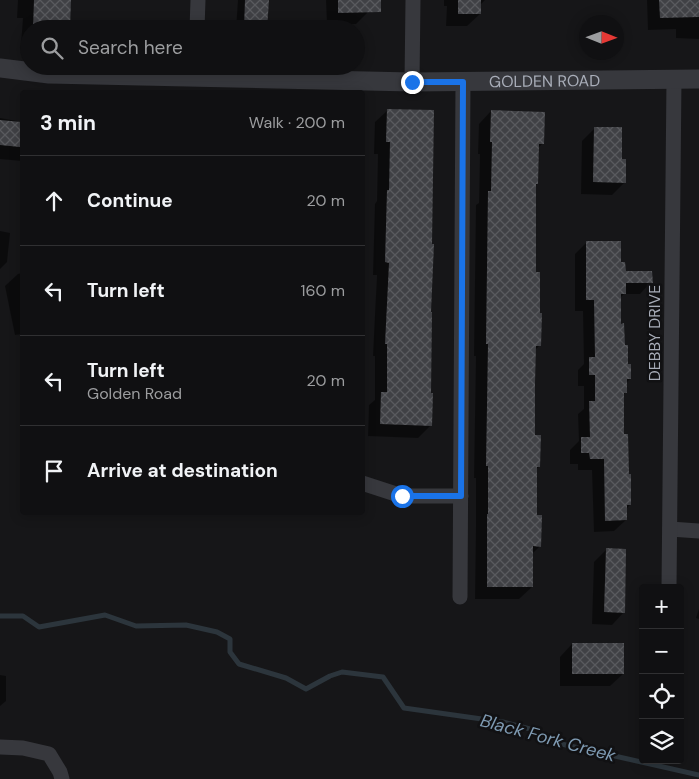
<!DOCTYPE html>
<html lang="en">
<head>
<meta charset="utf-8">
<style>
  :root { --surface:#101012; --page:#1e1e20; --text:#f1f3f6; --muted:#9c9d9f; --line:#303032 }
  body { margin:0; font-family:"DM Sans",sans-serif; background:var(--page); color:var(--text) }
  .controls { position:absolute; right:15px; bottom:15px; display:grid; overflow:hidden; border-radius:5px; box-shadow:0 2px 12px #0003 }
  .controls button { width:45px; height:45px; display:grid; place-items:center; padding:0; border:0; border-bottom:1px solid var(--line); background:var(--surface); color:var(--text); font:25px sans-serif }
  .compass { position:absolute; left:579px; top:15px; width:45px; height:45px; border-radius:50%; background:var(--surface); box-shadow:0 2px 12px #0003; rotate:91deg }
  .stop { position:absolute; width:15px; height:15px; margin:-11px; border:4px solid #1a73e8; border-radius:50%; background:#fff }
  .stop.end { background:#1a73e8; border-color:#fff; box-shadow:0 1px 5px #0008 }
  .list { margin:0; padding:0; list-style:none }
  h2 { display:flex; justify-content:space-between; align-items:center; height:65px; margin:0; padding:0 20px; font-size:21px }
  h2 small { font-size:16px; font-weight:400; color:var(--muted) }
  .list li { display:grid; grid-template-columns:32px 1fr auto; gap:15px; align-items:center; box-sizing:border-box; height:90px; padding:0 20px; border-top:1px solid var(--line) }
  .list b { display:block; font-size:19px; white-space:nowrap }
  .list p { margin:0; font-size:16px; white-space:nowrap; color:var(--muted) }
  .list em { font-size:16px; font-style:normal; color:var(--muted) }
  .icon { flex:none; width:28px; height:28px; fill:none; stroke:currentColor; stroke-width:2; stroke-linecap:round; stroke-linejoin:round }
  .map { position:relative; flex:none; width:699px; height:779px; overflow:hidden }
  .search { position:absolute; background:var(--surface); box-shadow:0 2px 12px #0003; left:20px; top:20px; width:345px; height:55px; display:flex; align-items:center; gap:12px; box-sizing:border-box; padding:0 18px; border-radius:28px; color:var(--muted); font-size:19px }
  .panel { position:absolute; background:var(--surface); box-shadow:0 2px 12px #0003; left:20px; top:90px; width:345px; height:425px; border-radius:5px }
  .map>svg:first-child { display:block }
  .shadow { fill:#0007 }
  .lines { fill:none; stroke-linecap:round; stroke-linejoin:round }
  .stream { stroke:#2c353c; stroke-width:5 }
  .building { fill:url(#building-cross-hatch) }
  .minor { stroke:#37383d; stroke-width:15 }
  .tertiary { stroke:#37383d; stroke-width:19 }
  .route { stroke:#1a73e8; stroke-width:6 }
  .labels { text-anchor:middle; stroke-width:5; stroke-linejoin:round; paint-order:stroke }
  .street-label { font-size:16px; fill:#a8adb8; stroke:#111113 }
  .water-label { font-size:18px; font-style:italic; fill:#7f9bb3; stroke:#111113 }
</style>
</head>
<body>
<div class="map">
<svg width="699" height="779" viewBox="0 0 699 779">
  <defs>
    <pattern id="building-cross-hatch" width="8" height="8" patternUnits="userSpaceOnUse" patternTransform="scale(1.25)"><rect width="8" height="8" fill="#404145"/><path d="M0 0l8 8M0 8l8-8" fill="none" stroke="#595a5e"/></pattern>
  </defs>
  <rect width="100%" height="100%" fill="#161618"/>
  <g class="shadow">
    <polygon points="18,0 69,0 69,21 86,22 86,29 29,29 29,46 21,45 23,18 17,18"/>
    <polygon points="238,0 268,0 266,29 236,29"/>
    <polygon points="326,0 367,0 368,12 356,24 327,24"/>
    <polygon points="444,0 485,0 480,5 480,14 467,26 446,26 447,6 444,6"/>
    <polygon points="647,0 699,0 699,39 676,38 676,29 648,30"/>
    <polygon points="388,110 430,312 431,425 418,438 368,436 369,405 375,400 375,356 373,356 377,275 373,275 375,204 377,201 378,154 374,154 375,122"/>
    <polygon points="491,111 543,143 538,148 537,184 535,186 535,274 540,345 535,350 534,436 539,467 535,470 536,516 540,546 532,554 532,587 519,599 475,599 476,526 476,478 474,478 476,356 474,356 476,205 479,203 480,154 478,154 479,124"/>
    <polygon points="0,118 22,122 22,161 0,159"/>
    <polygon points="595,128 620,160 624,183 612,195 581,194 582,141"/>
    <polygon points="0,231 10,233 7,262 0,269"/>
    <polygon points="586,243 620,264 624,272 651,282 640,294 624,294 620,298 620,325 630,379 626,383 626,392 623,395 623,435 630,505 626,509 626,520 614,531 594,532 592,470 578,470 578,464 570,464 570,450 579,441 578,414 584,409 584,386 578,386 578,370 584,364 583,311 575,311 575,254"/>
    <polygon points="22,273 22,334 15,335 5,286 18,274"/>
    <polygon points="606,550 624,612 612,625 592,624 594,562"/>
    <polygon points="699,609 699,619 696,618"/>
    <polygon points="572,644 623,674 610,686 560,686 560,657"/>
    <polygon points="0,675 6,676 6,701 0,706"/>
  </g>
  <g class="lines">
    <polyline class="stream" points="0,616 23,616 39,627 105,615 136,626 186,625 217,632 230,639 230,652 239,664 286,678 306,689 330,676 342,672 383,677 404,708 503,722 534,730 548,741 699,775"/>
  </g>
  <g class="building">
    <polygon points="34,0 71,0 70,29 33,29"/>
    <polygon points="245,0 269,0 267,29 244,28"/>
    <polygon points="338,0 381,0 381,12 338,13"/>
    <rect x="458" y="0" width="23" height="14"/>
    <polygon points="659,0 699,0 699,17 660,18"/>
    <polygon points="387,109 434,110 432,244 434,244 431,312 432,312 431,393 433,393 432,426 380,424 381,392 387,392 387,344 385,344 389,263 385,262 387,190 389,190 390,142 386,142"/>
    <polygon points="491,110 545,112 544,144 539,144 538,184 536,184 536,272 540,272 540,313 542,313 541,346 536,346 535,383 535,435 541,435 540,467 537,467 537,515 542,515 541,547 533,546 533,587 487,587 487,514 488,514 488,466 486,466 488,344 486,344 488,191 491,191 492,142 490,142"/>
    <polygon points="0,120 22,122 20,147 0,145"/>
    <polygon points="594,127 622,127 622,159 626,159 626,183 593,182"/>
    <polygon points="586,241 621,241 621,262 625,262 626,271 652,271 653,283 626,283 626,294 621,294 621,324 624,323 625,345 628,345 628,364 631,364 631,379 627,379 627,393 624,393 624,434 628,434 629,474 631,474 631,505 627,505 627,520 605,521 604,459 590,459 589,453 581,453 581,437 590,437 589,401 595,401 595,375 589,375 589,357 595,357 594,300 586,300"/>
    <polygon points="606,548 626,549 625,613 604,612"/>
    <rect x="572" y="643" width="52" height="31"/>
  </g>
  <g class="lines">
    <g class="minor">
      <polyline points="197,29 198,0"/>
      <polyline points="412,82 413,0"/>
      <polyline points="362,483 402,496 461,496"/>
      <polyline points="670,529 699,531"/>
      <polyline points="669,588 674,79"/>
      <polyline points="460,597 463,81"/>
      <polyline points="0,747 23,748 49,754 60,772 62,779"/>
    </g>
    <path class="tertiary" id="s1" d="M 0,68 L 49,74 L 412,82 L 699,79"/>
  </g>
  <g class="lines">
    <polyline class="route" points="402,496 461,496 463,82 412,82"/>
  </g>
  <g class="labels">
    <g class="street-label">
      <text dy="6" stroke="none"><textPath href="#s1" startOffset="545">GOLDEN ROAD</textPath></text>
      <text transform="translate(654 333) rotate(-90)" y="6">DEBBY DRIVE</text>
    </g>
    <g class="water-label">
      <text transform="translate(548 738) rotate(15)" y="6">Black Fork Creek</text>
    </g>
  </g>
</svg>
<div class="controls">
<button>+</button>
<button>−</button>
<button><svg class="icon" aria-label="locate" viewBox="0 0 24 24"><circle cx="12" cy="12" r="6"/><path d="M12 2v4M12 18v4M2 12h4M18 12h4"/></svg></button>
<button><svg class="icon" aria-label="layers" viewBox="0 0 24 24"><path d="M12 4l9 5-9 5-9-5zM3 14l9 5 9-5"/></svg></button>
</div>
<svg class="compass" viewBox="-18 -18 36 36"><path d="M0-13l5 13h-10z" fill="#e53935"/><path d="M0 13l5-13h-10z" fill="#9c9d9f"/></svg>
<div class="stop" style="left:402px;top:496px"></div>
<div class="stop end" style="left:412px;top:82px"></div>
<div class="search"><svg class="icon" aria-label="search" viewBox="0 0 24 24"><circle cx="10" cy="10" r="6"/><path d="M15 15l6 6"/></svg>Search here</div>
<section class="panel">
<h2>3 min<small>Walk · 200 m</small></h2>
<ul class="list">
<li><svg class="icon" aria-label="ahead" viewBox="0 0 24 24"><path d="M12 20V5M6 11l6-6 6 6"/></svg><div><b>Continue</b></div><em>20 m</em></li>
<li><svg class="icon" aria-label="left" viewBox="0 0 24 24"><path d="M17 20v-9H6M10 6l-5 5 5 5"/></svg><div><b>Turn left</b></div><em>160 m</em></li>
<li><svg class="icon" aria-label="left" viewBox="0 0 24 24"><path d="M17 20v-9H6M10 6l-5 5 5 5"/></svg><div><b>Turn left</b><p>Golden Road</p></div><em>20 m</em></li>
<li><svg class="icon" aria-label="arrive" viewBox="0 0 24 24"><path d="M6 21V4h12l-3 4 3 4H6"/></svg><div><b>Arrive at destination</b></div></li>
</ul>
</section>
</div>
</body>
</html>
